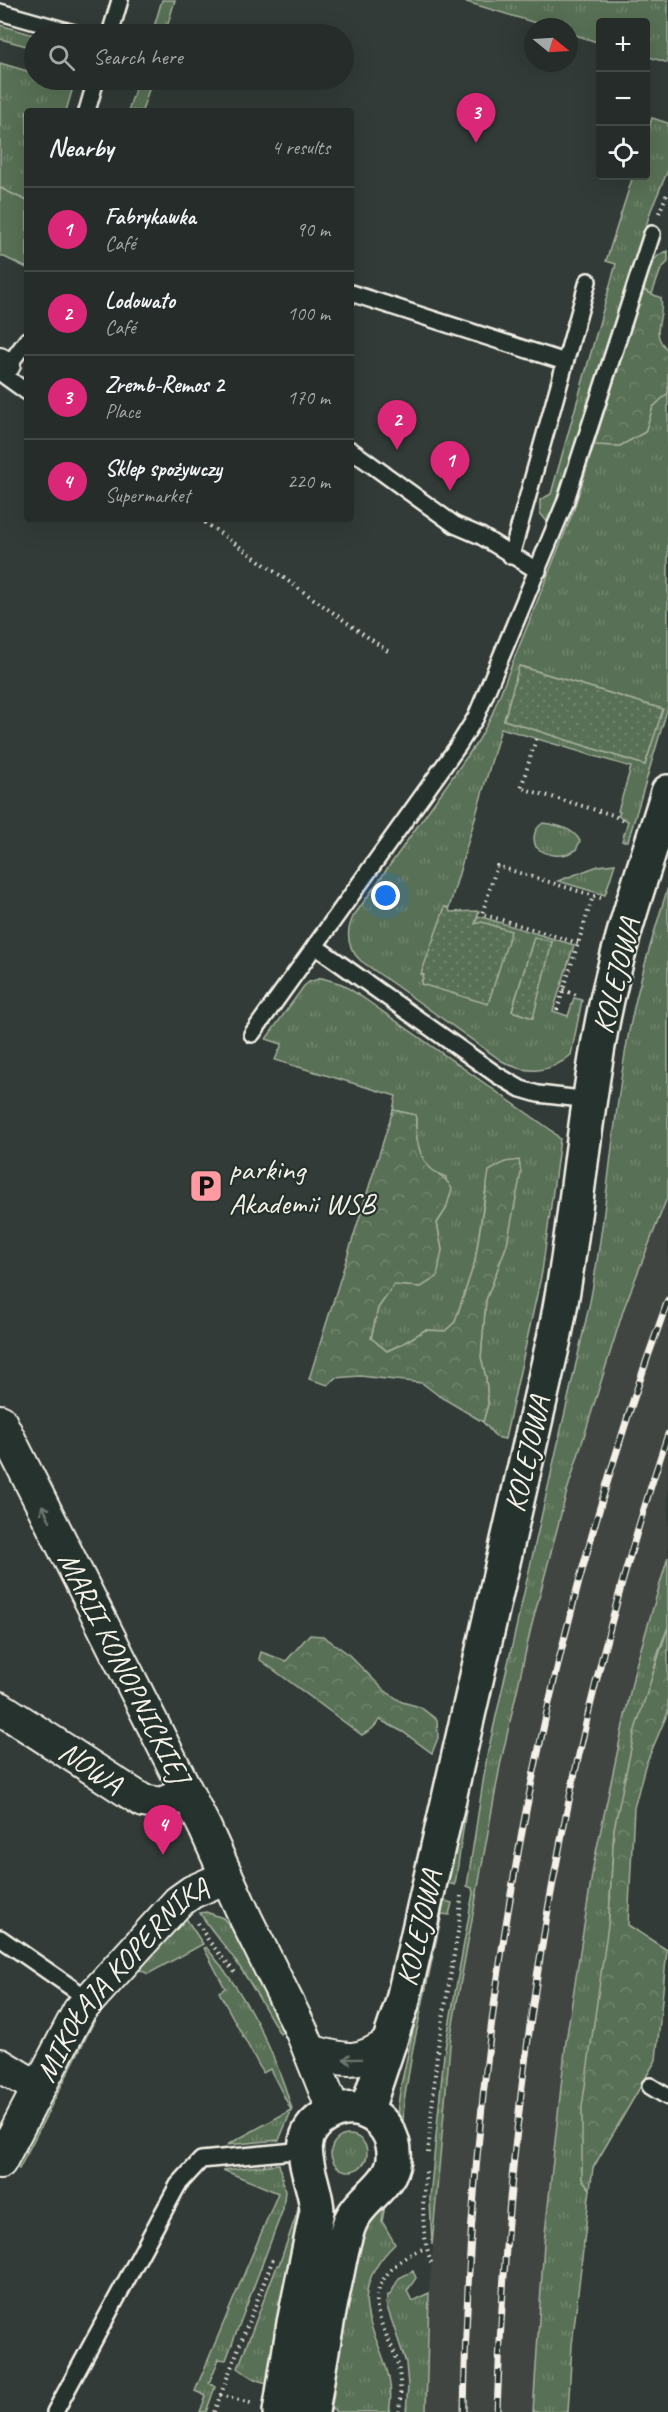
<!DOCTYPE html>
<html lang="en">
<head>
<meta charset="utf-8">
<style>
  :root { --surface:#262c29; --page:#2e3431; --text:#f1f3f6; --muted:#a4a7a8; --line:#424846; --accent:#db2777 }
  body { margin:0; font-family:Caveat,sans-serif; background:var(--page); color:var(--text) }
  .controls { position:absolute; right:18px; top:18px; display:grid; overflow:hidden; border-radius:6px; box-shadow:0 6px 24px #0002 }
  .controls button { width:54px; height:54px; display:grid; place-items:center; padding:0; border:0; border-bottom:2px solid var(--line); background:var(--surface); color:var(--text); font:30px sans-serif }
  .compass { position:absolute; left:524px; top:18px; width:54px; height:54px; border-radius:50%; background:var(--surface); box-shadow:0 6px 24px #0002; rotate:108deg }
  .you { position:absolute; left:386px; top:896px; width:21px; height:21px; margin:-15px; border:4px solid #fff; border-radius:50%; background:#1a73e8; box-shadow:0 0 0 9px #1a73e833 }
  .badge { display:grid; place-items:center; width:39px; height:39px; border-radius:50%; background:var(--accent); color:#fff; font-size:20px; font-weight:700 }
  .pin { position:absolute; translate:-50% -50px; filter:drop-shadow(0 2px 3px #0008) }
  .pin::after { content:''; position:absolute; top:32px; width:21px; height:18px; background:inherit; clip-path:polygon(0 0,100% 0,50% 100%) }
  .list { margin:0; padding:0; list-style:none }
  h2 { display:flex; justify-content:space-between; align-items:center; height:78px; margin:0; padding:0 24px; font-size:26px }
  h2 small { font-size:20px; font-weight:400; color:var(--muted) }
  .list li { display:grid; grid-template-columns:39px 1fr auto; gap:18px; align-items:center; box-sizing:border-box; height:84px; padding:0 24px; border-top:2px solid var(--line) }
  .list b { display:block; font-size:22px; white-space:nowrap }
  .list p { margin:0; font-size:20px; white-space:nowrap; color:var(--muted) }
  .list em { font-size:20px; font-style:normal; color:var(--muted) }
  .icon { flex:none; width:33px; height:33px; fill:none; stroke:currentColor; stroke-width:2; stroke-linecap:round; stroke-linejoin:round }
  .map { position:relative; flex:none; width:668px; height:2412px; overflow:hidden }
  .search { position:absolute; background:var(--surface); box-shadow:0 6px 24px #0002; left:24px; top:24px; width:330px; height:66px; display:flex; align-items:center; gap:15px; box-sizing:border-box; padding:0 21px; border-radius:33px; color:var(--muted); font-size:22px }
  .panel { position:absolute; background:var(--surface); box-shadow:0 6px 24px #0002; left:24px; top:108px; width:330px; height:414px; border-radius:6px }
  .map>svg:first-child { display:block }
  .built { fill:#414443 }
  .grass { fill:url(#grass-tufts); stroke:#a6b09e; stroke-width:1.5; fill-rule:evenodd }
  .forest { fill:url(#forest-crowns); stroke:#a6b09e; stroke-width:1.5 }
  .park { fill:#587055; stroke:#a6b09e; stroke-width:1.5 }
  .garden { fill:url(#garden-dots); stroke:#a6b09e; stroke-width:1.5 }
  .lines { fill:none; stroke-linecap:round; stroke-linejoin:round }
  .service-casing { stroke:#f4f1e8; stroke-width:20 }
  .pedestrian-casing { stroke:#f4f1e8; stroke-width:28 }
  .minor-casing { stroke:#f4f1e8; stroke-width:36 }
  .tertiary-casing { stroke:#f4f1e8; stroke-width:38 }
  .path { stroke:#f4f1e8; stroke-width:4; stroke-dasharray:1.5 4.5; stroke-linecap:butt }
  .service { stroke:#26332d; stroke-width:15 }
  .pedestrian { stroke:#26332d; stroke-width:24 }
  .minor { stroke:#26332d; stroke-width:32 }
  .tertiary { stroke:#26332d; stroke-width:33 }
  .rail-casing { stroke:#f4f1e8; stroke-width:7 }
  .rail { stroke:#26332d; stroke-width:4.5; stroke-dasharray:14; stroke-linecap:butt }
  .oneway { stroke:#6e766e }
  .labels { text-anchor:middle; stroke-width:4.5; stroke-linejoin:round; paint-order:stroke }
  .street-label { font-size:30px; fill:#f4f1e8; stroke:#26332d }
  .poi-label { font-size:30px; fill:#f4f1e8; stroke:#26332d; text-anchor:start }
</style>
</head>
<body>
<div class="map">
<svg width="668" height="2412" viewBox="0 0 668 2412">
  <defs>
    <pattern id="grass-tufts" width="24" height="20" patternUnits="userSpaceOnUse" patternTransform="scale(1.5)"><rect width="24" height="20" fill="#587055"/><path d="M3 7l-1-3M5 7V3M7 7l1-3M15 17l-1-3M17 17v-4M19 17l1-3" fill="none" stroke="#71856d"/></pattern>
    <pattern id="forest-crowns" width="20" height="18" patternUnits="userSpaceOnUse" patternTransform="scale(1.5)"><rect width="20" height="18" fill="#587055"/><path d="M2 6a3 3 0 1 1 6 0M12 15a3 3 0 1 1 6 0" fill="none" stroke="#71856d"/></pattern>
    <pattern id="garden-dots" width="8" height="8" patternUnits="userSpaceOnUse" patternTransform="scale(1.5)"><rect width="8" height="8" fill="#587055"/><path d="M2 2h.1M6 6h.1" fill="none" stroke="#71856d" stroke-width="1.8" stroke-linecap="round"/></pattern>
  </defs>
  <rect width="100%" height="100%" fill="#323b37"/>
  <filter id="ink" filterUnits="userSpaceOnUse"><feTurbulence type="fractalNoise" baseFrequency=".0167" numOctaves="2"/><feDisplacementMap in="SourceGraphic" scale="12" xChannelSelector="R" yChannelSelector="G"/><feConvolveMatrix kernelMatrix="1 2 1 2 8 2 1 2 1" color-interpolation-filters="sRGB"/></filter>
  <g filter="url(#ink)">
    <polygon class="built" points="668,1195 668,1557 635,1669 594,1862 566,2041 544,2243 533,2412 426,2412 429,2293 446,2088 452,2035 500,1766 531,1628 567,1491 624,1308"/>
    <g class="grass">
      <polygon points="162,0 175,0 165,34 152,34"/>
      <polygon points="460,0 668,0 668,63 646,56 646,22 600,22 600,43 569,33 569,27 549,27"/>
      <polygon points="0,25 34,35 34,48 0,39"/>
      <polygon points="0,63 34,73 34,80 59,80 74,84 66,111 27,111 27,201 0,188"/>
      <polygon points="138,80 152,80 142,111 128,111"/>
      <polygon points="652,118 668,123 668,170 651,210 556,510 549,524 540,513 540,500 551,494 616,264 606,261 633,176 646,176 646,137"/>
      <path d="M 668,251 L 668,262 L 661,269 L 652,294 L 643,290 C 648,274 650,255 668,251 Z"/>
      <path d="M 668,393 L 668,707 L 628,841 L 622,841 L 628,821 L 618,816 L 620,812 L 618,811 L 631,767 L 501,728 L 449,908 L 446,907 L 421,983 L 475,924 L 478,916 L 574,945 L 553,1011 L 568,1016 L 574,998 L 582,1000 L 571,1055 C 550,1073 526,1075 502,1061 L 361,961 C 347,948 345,934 353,917 L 478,741 L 490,719 L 573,512 L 594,445 L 620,446 L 645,432 L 653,407 ZM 520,666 L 662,709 L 645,765 L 504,720 ZM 534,938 L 551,942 L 532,1018 L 512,1011 Z"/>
      <path d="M 543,823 C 557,825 573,828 580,841 L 576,850 C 563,858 548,857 536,847 C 532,837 534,829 543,823 Z"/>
      <polygon points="615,864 605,895 558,881 598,866"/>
      <path d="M 668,887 L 668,1195 L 624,1308 L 567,1491 L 531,1628 L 500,1766 L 451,2035 L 432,2245 L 430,2198 L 444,2054 L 473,1893 L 472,1888 L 467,1886 L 487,1756 L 590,1302 C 606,1220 611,1137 625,1054 C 634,997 651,942 668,887 Z"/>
      <path d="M 322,978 L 342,984 L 362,997 L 551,1130 L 560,1139 L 542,1272 L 505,1439 L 496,1437 L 483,1422 L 488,1404 L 486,1378 L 481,1358 L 486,1300 L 507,1244 L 486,1187 L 475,1261 L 455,1322 L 445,1331 L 425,1330 L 404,1343 L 387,1351 L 371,1338 L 378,1308 L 394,1285 L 421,1287 L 442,1250 L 437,1223 L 446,1209 L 446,1177 C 441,1175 433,1172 429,1167 C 417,1154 415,1132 416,1115 L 393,1110 L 396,1096 L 275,1060 L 282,1044 L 266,1039 L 304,986 L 309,982 Z"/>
      <polygon points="668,1557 668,1627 659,1650 614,1829 609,1918 582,2179 590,2189 572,2345 568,2412 533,2412 544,2243 566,2041 594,1862 635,1669"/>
      <polygon points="471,1776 455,1885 447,1883"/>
      <polygon points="442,1900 452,1903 449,1915 442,1914 413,2048 404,2101 403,2125 400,2128 398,2105 401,2085"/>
      <path d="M 206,1912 L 223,1918 L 231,1927 L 283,2032 L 280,2034 C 265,2008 254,1988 237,1963 C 225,1945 211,1931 200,1913 Z"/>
      <polygon points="185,1917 203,1944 148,1974 136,1968"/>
      <path d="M 206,1947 C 247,1995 274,2049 292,2109 L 279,2140 L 227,2145 L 291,2110 L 270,2069 L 263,2073 L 219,1992 L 225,1988 L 204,1948 Z"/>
      <polygon points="93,2016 97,2016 19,2169 15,2167"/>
      <circle cx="349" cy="2153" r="18"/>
      <polygon points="279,2164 285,2191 283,2209 226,2360 219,2359 209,2383 215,2387 206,2412 200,2412 206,2396 195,2391 278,2193 223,2170"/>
      <path d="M 300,2199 L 305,2200 L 274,2384 C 258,2382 251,2378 238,2368 L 277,2265 L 279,2265 L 297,2213 Z"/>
      <path d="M 386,2200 L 382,2221 L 395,2244 C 327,2310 403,2346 389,2412 L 337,2412 L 331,2409 L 334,2393 L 324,2391 L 356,2234 Z"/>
      <polygon points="413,2271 416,2278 407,2291 412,2301 429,2293 426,2412 406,2412 408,2386 406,2363 386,2304 388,2295 390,2295 399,2278"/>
    </g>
    <g class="forest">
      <path d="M 643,290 L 661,298 C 665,320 648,333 668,350 L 668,393 L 653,407 L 645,432 L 620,446 L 594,445 Z"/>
      <path d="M 393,1110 L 416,1115 C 415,1133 417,1152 428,1166 C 437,1177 443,1172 452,1189 L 446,1209 L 437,1223 L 442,1250 L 437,1277 L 421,1287 L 394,1285 L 378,1308 L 371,1338 L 387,1351 L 404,1343 L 425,1330 L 445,1331 L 455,1322 L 475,1261 L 489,1171 L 505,1162 L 519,1160 L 521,1173 L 507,1244 L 486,1300 L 481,1357 L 486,1378 L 488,1404 L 483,1422 L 439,1396 L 422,1383 L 360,1376 L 335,1378 L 328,1385 L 309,1379 Z"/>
      <polygon points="668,1627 668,1712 645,1766 634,1808 628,1925 667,1950 656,2060 593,2168 590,2189 582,2179 582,2107 609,1918 614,1829 635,1730"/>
      <polygon points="309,1635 323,1636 347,1653 384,1690 402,1702 420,1707 437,1720 438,1738 432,1753 403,1732 380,1720 372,1729 362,1735 259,1659 261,1652 286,1661"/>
    </g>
    <polygon class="park" points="0,188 27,201 27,268 0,255"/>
    <g class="garden">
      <polygon points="519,666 663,709 645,765 504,720"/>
      <polygon points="445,907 449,908 450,912 479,911 475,924 482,922 511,931 488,1004 421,984 424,975 421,974"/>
      <polygon points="534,937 552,942 533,1018 512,1011"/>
    </g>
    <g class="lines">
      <defs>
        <g id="service">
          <polyline points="0,12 78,34"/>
          <polyline points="110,34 120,0"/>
          <polyline points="87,111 96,80"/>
          <polyline points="351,293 565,362"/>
          <polyline points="27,340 2,374 27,392"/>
          <polyline points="351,450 455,525 481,536 538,571"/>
          <polyline points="511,556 588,281"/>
          <polyline points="315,946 497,1075 521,1089 538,1094 590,1100"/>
          <polyline points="252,1034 458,746 476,717 565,503 652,234"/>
          <polyline points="0,1938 88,1999"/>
          <polyline points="650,2086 668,2097"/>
          <polyline points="55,2412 178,2185 201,2160 305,2150"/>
        </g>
        <polyline id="pedestrian" points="0,360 8,365"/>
        <g id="minor">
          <polyline points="0,1421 205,1828 246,1919 302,2032 334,2112"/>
          <polyline points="0,1708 143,1801 161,1804 187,1793"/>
          <path d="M 310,2051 C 345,2061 360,2065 390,2042"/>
          <polyline points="0,2065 38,2088"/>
          <path id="s1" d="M 0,2162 L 79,2011 L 178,1902 L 192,1892 L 226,1877"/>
        </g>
        <g id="tertiary">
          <path d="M 366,2112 L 402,2004 L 554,1339 C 576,1233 582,1125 603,1019 C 618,942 645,867 668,792"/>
          <path d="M 280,2412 L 294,2323 L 317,2211 C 316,2178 286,2139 326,2116 C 337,2109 349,2107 361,2110 C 382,2116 396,2137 394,2159 C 391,2187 358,2199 349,2225 C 342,2242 340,2260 336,2278 C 326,2322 319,2367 312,2412"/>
        </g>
      </defs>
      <use href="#service" class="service-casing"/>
      <use href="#pedestrian" class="pedestrian-casing"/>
      <use href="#minor" class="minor-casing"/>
      <use href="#tertiary" class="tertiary-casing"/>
      <g class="path">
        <polyline points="659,213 668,192"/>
        <polyline points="200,519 389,652"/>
        <polyline points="536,739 521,788 613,815 625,822"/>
        <polyline points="578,943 482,914 497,866 601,898"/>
        <polyline points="563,990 577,995"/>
        <polyline points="557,1010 593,896"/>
        <polyline points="198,1923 208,1940 237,1975"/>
        <polyline points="428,2153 437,2053 459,1926 461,1896"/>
        <path d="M 426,2172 C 422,2204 421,2235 432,2265"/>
        <polyline points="220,2395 251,2403"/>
        <polyline points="214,2412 273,2259"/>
        <path d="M 399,2412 C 401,2395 401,2377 397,2361 C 392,2344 382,2330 378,2313 C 370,2281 400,2256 426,2248"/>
      </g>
      <use href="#service" class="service"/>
      <use href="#pedestrian" class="pedestrian"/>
      <use href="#minor" class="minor"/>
      <use href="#tertiary" class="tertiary"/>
      <defs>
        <g id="rail">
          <path d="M 464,2412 C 469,2033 538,1656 668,1300"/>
          <path d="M 497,2412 C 508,2079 562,1750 668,1434"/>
        </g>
      </defs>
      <use href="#rail" class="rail-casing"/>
      <use href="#rail" class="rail"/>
    </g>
    <defs><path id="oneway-shaft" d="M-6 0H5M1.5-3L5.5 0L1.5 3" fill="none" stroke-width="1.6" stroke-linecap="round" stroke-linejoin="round" transform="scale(1.5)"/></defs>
    <g class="oneway">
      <use href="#oneway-shaft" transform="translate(46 1513) rotate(-117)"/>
      <use href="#oneway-shaft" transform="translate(352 2059) rotate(179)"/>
    </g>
  </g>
  <defs>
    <symbol id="parking-square" viewBox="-11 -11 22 22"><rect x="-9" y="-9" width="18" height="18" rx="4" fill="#ff9aa2" stroke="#26332d"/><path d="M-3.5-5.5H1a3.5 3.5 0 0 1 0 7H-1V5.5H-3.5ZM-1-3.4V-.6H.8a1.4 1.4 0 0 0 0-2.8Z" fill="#111"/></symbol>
  </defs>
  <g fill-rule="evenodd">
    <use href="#parking-square" x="187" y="1167" width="38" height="38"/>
  </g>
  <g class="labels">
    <g class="street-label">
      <text transform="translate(616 976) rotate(-76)" y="10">KOLEJOWA</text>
      <text transform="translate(527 1454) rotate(-77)" y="10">KOLEJOWA</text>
      <text transform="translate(124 1667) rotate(63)" y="10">MARII KONOPNICKIEJ</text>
      <text transform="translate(91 1767) rotate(34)" y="10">NOWA</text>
      <text transform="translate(419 1928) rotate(-77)" y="10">KOLEJOWA</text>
      <text dy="10" stroke="none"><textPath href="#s1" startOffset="222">MIKOŁAJA KOPERNIKA</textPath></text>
    </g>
    <g class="poi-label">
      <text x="229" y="1179">parking<tspan x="229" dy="34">Akademii WSB</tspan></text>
    </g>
  </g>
</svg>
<div class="controls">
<button>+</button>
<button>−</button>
<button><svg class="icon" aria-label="locate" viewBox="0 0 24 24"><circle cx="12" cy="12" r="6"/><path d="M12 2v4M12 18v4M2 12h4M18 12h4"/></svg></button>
</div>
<svg class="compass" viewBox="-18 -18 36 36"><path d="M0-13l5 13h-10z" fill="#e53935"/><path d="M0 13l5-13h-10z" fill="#a4a7a8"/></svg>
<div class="you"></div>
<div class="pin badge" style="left:450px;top:491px">1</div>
<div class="pin badge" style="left:397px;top:450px">2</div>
<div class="pin badge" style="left:476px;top:143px">3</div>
<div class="pin badge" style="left:163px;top:1855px">4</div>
<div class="search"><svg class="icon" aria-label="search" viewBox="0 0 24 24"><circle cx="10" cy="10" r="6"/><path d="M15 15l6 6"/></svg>Search here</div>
<section class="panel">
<h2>Nearby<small>4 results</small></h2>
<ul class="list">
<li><span class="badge">1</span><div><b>Fabrykawka</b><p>Café</p></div><em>90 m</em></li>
<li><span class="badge">2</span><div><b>Lodowato</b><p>Café</p></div><em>100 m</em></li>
<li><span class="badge">3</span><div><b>Zremb-Remos 2</b><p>Place</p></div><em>170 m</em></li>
<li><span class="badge">4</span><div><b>Sklep spożywczy</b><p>Supermarket</p></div><em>220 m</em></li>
</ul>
</section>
</div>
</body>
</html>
